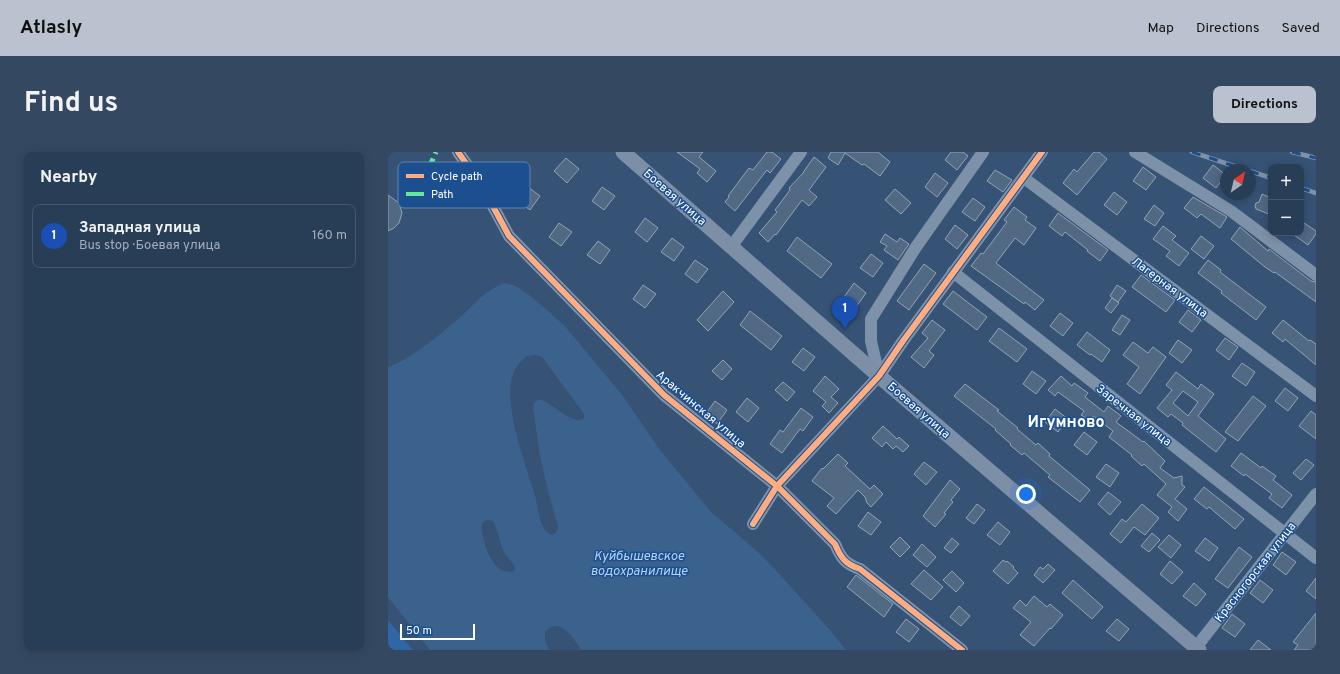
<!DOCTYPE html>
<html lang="en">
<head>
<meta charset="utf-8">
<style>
  :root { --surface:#283e57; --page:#344961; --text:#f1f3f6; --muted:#a5aeba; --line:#44576d; --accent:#b9c2ce }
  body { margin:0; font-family:Overpass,sans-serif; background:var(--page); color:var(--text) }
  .controls { position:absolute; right:12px; top:12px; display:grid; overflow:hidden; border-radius:8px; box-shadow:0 2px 10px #0003 }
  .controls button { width:36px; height:36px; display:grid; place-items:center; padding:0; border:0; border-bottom:1px solid var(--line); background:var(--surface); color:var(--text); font:20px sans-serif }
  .compass { position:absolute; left:832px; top:12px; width:36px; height:36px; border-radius:50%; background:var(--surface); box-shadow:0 2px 10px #0003; rotate:34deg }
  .scale { position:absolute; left:12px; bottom:10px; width:75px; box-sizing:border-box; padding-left:4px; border:2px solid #fff; border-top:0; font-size:11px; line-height:14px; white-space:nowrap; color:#fff; -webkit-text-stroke:3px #1b4f8f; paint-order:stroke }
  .you { position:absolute; left:638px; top:342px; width:14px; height:14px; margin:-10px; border:3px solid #fff; border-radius:50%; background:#1a73e8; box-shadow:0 0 0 6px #1a73e833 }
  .badge { display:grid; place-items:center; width:26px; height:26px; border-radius:50%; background:var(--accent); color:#fff; font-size:13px; font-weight:700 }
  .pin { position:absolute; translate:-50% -33px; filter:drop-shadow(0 1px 2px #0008) }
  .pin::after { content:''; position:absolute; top:21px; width:14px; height:12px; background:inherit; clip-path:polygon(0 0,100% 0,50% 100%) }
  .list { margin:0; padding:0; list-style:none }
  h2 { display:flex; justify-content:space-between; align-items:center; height:52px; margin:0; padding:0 16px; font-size:17px }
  h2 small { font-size:13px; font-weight:400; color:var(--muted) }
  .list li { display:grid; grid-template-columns:26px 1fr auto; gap:12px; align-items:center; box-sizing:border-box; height:64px; margin:0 8px 8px; padding:0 8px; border:1px solid var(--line); border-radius:8px }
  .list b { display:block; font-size:15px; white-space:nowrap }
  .list p { margin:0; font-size:13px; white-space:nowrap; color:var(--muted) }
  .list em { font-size:13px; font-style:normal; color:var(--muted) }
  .map { position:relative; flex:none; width:928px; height:498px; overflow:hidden; border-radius:8px }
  header { display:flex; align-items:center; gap:24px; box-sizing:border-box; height:56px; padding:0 20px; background:var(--accent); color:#111 }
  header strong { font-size:19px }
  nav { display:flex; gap:22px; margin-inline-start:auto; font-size:14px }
  .intro { display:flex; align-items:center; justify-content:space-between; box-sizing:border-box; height:96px; padding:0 24px }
  h1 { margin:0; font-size:28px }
  .button { padding:10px 18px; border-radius:8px; background:var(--accent); color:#111; font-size:14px; font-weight:700 }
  main { display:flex; gap:24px; padding:0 24px }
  aside { flex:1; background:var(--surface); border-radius:8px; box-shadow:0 2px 10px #0003 }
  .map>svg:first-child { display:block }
  .green { fill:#2f66a5 }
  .water { fill:#3b618d; fill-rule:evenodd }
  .building { fill:#526984; stroke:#92a2b6; fill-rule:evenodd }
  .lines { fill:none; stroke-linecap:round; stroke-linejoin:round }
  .minor { stroke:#7d92a8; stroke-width:12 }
  .major { stroke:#7d8ea7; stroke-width:15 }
  .rail-casing { stroke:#7e92a7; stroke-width:4.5 }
  .rail { stroke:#1b4f8f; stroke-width:3; stroke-dasharray:9; stroke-linecap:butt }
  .quiet { stroke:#66e7a1; stroke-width:5; stroke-dasharray:10 5; stroke-linecap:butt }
  .cycleway-casing { stroke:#1b4f8f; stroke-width:8 }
  .cycleway { stroke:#ffac80; stroke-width:6 }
  .labels { text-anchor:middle; stroke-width:3; stroke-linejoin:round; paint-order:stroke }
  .street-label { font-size:12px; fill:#fff; stroke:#1b4f8f }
  .water-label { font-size:13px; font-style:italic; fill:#b5d3f5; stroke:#1b4f8f }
  .district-label { font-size:16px; font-weight:bold; fill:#fff; stroke:#1b4f8f }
  .key { fill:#1b4f8f; stroke:#5f84b1; stroke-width:1 }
  .key-label { font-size:11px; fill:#fff }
</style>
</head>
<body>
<header>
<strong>Atlasly</strong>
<nav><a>Map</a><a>Directions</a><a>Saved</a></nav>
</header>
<div class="intro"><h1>Find us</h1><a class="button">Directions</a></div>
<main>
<aside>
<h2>Nearby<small></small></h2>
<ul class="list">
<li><span class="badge" style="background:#1a4fb4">1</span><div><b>Западная улица</b><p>Bus stop · Боевая улица</p></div><em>160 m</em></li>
</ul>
</aside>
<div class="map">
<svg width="928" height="498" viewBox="0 0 928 498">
  <rect width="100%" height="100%" fill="#365274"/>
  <polygon class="green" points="0,468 25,498 0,498"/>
  <path class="water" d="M 118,131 L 128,134 L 144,145 L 177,174 L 235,244 L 272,298 L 323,360 L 369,399 L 385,415 L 442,478 L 458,498 L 193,498 C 186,486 171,463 157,480 L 157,488 L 161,498 L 42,498 L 0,445 L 0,215 C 23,207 50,184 69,168 C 84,155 98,136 118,131 ZM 148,203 L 154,205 L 196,262 L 196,266 C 182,278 148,229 145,256 L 152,304 L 161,343 L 170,374 C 169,383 163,386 157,378 C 150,368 150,352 146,340 C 136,307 119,265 123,229 C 125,219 131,210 139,204 ZM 99,368 L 105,369 C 110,379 111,388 115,398 C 118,405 125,409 127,417 L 124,420 C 119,420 116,419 112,417 C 101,410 92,383 94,371 Z"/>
  <g class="building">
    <polygon points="289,0 315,0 311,5 328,19 319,30 309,21 312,17"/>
    <polygon points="379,0 384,0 393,7 382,21 379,18 347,59 337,50 341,45 340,44 361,16 365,18"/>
    <polygon points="443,0 490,0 502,10 492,24 476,12 474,13 457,1 450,13 440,6"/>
    <polygon points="563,0 575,0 580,4 569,18 557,8"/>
    <polygon points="706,0 711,0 719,7 689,43 675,31 686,17 689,20"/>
    <polygon points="426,5 438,15 421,38 429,45 421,54 414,48 388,83 387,82 380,90 371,81 389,60 387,58 402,38 401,36 416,20 416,19"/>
    <polygon points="178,6 191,17 179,31 166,19"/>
    <polygon points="825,13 838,23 828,36 815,26"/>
    <polygon points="755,15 768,25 758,38 745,29"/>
    <polygon points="607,18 624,28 615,40 599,29"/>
    <polygon points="547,21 560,31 549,45 537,35"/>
    <polygon points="140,35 152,44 142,58 130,49"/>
    <polygon points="214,35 227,44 216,58 204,49"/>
    <polygon points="507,37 523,51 513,62 497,48"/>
    <polygon points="726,40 739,50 729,63 716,53"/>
    <polygon points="874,42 883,46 883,63 868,57 867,54 868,51 871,50"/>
    <polygon points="0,43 11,51 14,61 11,71 6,76 0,79"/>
    <polygon points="805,45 839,65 832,76 813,62 809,66 796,56"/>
    <polygon points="585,46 597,55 587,69 574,60"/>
    <polygon points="766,53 776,61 767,74 756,67"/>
    <polygon points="626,55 639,65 637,68 648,76 636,93 627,86 608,111 656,148 647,158 637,150 636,152 583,114 593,101 595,102 619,70 616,68"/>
    <polygon points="670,61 720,98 712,109 699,99 700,98 677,80 674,84 661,74"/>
    <polygon points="257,66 270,76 259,90 247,80"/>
    <polygon points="171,71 184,80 173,94 161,85"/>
    <polygon points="916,71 928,79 928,82 920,93 903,81 913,81 913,75"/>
    <polygon points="567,73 580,83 569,97 557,87"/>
    <polygon points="775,74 788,84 784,88 801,101 791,114 778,104 782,99 765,87"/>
    <polygon points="852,75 880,99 881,97 923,129 928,130 928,150 887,120 886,121 877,115 843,87"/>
    <polygon points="497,82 509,90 512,86 521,92 510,108 496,98 499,94 492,90"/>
    <polygon points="813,84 826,94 816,107 803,97"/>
    <polygon points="409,85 444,112 433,126 399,99"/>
    <polygon points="284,86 296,95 286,109 273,100"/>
    <polygon points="210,89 222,98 212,112 199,103"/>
    <polygon points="483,102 495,111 485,125 472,116"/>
    <polygon points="307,108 320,117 309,131 297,122"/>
    <polygon points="820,108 833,118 832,120 878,155 868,168 833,141 834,139 810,121"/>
    <polygon points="536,112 548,121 521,158 509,149"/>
    <polygon points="753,123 787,148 778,160 744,135"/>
    <polygon points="466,131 478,141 468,155 456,145"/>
    <polygon points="255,133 268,142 257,156 245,147"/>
    <polygon points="729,133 738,139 730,150 722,144"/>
    <polygon points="335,139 346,150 320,179 309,168"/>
    <polygon points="565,139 599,165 589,178 555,152"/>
    <polygon points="724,146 731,151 723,161 717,156"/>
    <polygon points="800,158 813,168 804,180 791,170"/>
    <polygon points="362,159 394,184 383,198 352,173"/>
    <polygon points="672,161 685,171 675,184 662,174"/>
    <polygon points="734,163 742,168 732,183 724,178"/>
    <polygon points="544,168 557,178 541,199 546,203 536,216 523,205 540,186 534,181"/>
    <polygon points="895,168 921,189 922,188 928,192 928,213 897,187 895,190 884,181"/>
    <polygon points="611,176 639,197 629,210 601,189"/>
    <polygon points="699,180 722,198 714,210 703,202 702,203 689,193"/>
    <polygon points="837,186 850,195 841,208 828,198"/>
    <polygon points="790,188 804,198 794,211 781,201"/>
    <polygon points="745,190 760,201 765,195 778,205 752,242 739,232 751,215 735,203"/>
    <polygon points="415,196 427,205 416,219 404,210"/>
    <polygon points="335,208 344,217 334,228 324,219"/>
    <polygon points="854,211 867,220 858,234 844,224"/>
    <polygon points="644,219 658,229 648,242 635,232"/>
    <path d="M 788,220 L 810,237 L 813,232 L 826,242 L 810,264 L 838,287 L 828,300 L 794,273 L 795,271 L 783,262 L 780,265 L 769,256 L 784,238 L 778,233 ZM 795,239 L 810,250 L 800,264 L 785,251 Z"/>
    <polygon points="437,224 451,237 443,245 450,251 441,261 434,254 438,250 425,239"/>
    <polygon points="673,224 684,234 686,231 700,241 697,245 716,260 720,254 733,264 728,270 755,290 756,289 777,309 772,316 786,326 794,324 794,333 797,335 787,347 799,357 790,369 780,360 784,355 769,343 778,332 756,312 754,314 743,304 744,303 721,285 725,279 705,264 702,269 693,263 696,259 670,240 667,244 660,238"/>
    <polygon points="395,230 407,240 399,249 387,238"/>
    <polygon points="577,232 611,258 609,259 630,276 629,277 648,293 650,291 662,302 661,304 702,338 692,350 660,325 662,323 636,301 634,303 622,293 623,292 607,278 608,277 566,244"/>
    <polygon points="897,236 910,246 900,259 887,249"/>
    <polygon points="865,244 878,254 850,289 837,280"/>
    <polygon points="359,246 371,256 360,270 348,260"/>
    <polygon points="327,249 339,258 329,272 317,263"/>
    <polygon points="413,256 425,265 415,279 412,277 394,301 382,292 392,278 395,280"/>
    <polygon points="667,257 680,267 670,280 657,270"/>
    <polygon points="923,259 928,263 928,287 911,274"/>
    <polygon points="495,274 509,287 511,285 521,294 515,300 508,294 505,297 498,290 494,295 484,286"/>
    <polygon points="696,280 709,290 699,303 686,293"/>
    <polygon points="853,301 873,316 874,314 888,324 885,328 904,343 894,356 881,346 884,342 857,322 856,324 843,314"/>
    <polygon points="450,302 460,311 457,314 482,337 486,333 495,342 483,355 479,351 477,345 470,338 448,362 439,354 446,346 424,329 434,316 435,317"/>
    <polygon points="918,307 926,313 913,328 905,321"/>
    <polygon points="536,310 549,320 538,333 526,322"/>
    <polygon points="718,312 731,321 722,335 708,325"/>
    <polygon points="562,328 572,337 563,348 565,350 556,361 558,362 547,375 535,364"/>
    <polygon points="816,335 856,367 847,377 821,355 819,357 806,347"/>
    <polygon points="720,340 733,350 722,363 710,352"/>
    <polygon points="589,352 597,358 586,372 578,366"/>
    <polygon points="754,352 771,366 757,383 746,375 733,391 722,382 734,367 738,370"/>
    <polygon points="480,360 493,370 483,383 470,374"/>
    <polygon points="610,370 622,380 612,393 599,383"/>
    <polygon points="764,381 772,388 761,400 753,394"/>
    <polygon points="781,383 793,393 783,406 770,395"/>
    <polygon points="512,385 522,395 512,405 502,395"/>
    <polygon points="564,386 571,392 563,401 556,396"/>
    <polygon points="817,386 830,396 821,409 807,399"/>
    <polygon points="534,392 548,405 539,415 525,403"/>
    <polygon points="851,395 864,405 840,436 827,427"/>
    <polygon points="894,400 908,410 898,423 885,413"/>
    <polygon points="615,408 618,410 619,409 626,415 625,416 630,421 620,432 605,419"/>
    <polygon points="782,409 795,420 784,432 772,422"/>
    <polygon points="660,412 667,418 655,431 646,423 652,415 655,417"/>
    <polygon points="536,418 555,435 543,448 523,432"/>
    <polygon points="564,419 576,431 568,440 555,428"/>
    <polygon points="468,423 505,452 496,465 459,435"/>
    <polygon points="928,426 928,447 918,439"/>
    <polygon points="685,428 715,455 704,467 674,441"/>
    <polygon points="872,428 885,438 875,451 862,441"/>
    <polygon points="806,431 818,442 808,454 795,444"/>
    <polygon points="646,444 659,455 662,452 675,463 663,477 662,476 646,494 632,483 643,470 625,456 632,448 638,454"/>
    <polygon points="571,454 582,464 573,474 562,465"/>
    <polygon points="928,461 928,495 926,498 906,498 910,493 905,490"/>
    <polygon points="844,462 857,472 847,485 834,476"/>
    <polygon points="518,467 531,477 521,490 508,480"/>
    <polygon points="729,467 741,477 731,489 718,479"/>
    <polygon points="870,488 883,498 862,498"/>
  </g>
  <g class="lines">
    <g class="minor">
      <path d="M 70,0 L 94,34 L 121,84 L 276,243 L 389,334 L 447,392 C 453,406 457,412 472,417 L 574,498"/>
      <polyline points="747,0 843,59 928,123"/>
      <polyline points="636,26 928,244"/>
      <polyline points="343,95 413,0"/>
      <polyline points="565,120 928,406"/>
      <polyline points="491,224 483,189 483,167 528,95 595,0"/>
      <polyline points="365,372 389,334 491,224 515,189 654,0"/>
      <polyline points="806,498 928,342"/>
    </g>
    <polyline class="major" points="235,0 491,224 811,498"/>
    <defs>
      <g id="rail">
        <polyline points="804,0 858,18"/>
        <polyline points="904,0 928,6"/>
        <polyline points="862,19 883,26"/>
        <polyline points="913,36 928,41"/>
      </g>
    </defs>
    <use href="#rail" class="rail-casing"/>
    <use href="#rail" class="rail"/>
    <polyline class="quiet" points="29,43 48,0"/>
    <defs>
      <g id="cycleway">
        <path d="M 70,0 L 94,34 L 121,84 L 276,243 L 389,334 L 447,392 C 453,406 457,412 472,417 L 574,498"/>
        <polyline points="365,372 389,334 491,224 515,189 654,0"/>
      </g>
    </defs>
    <use href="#cycleway" class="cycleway-casing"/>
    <use href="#cycleway" class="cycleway"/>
  </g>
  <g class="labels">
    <g class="street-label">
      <text transform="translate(287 45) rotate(41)" y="4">Боевая улица</text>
      <text transform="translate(782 135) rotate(37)" y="4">Лагерная улица</text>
      <text transform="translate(313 257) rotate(40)" y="4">Аракчинская улица</text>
      <text transform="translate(531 258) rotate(41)" y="4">Боевая улица</text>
      <text transform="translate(746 263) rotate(38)" y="4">Заречная улица</text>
      <text transform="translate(867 420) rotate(-52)" y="4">Красногорская улица</text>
    </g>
    <g class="water-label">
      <text x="251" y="408">Куйбышевское<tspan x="251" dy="15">водохранилище</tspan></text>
    </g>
    <g class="district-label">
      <text x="678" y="275">Игумново</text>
    </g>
  </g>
  <rect x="10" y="10" width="132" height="46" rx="6" class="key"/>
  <rect x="18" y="22" width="18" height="4" fill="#ffac80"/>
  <rect x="18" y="40" width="18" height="4" fill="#66e7a1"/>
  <g class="key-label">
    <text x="43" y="28">Cycle path</text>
    <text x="43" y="46">Path</text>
  </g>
</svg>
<div class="controls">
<button>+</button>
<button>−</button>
</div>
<svg class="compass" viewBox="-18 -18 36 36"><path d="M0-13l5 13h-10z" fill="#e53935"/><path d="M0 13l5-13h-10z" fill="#a5aeba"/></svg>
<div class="scale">50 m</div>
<div class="you"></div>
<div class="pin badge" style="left:457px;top:177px;background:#1a4fb4">1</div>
</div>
</main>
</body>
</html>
